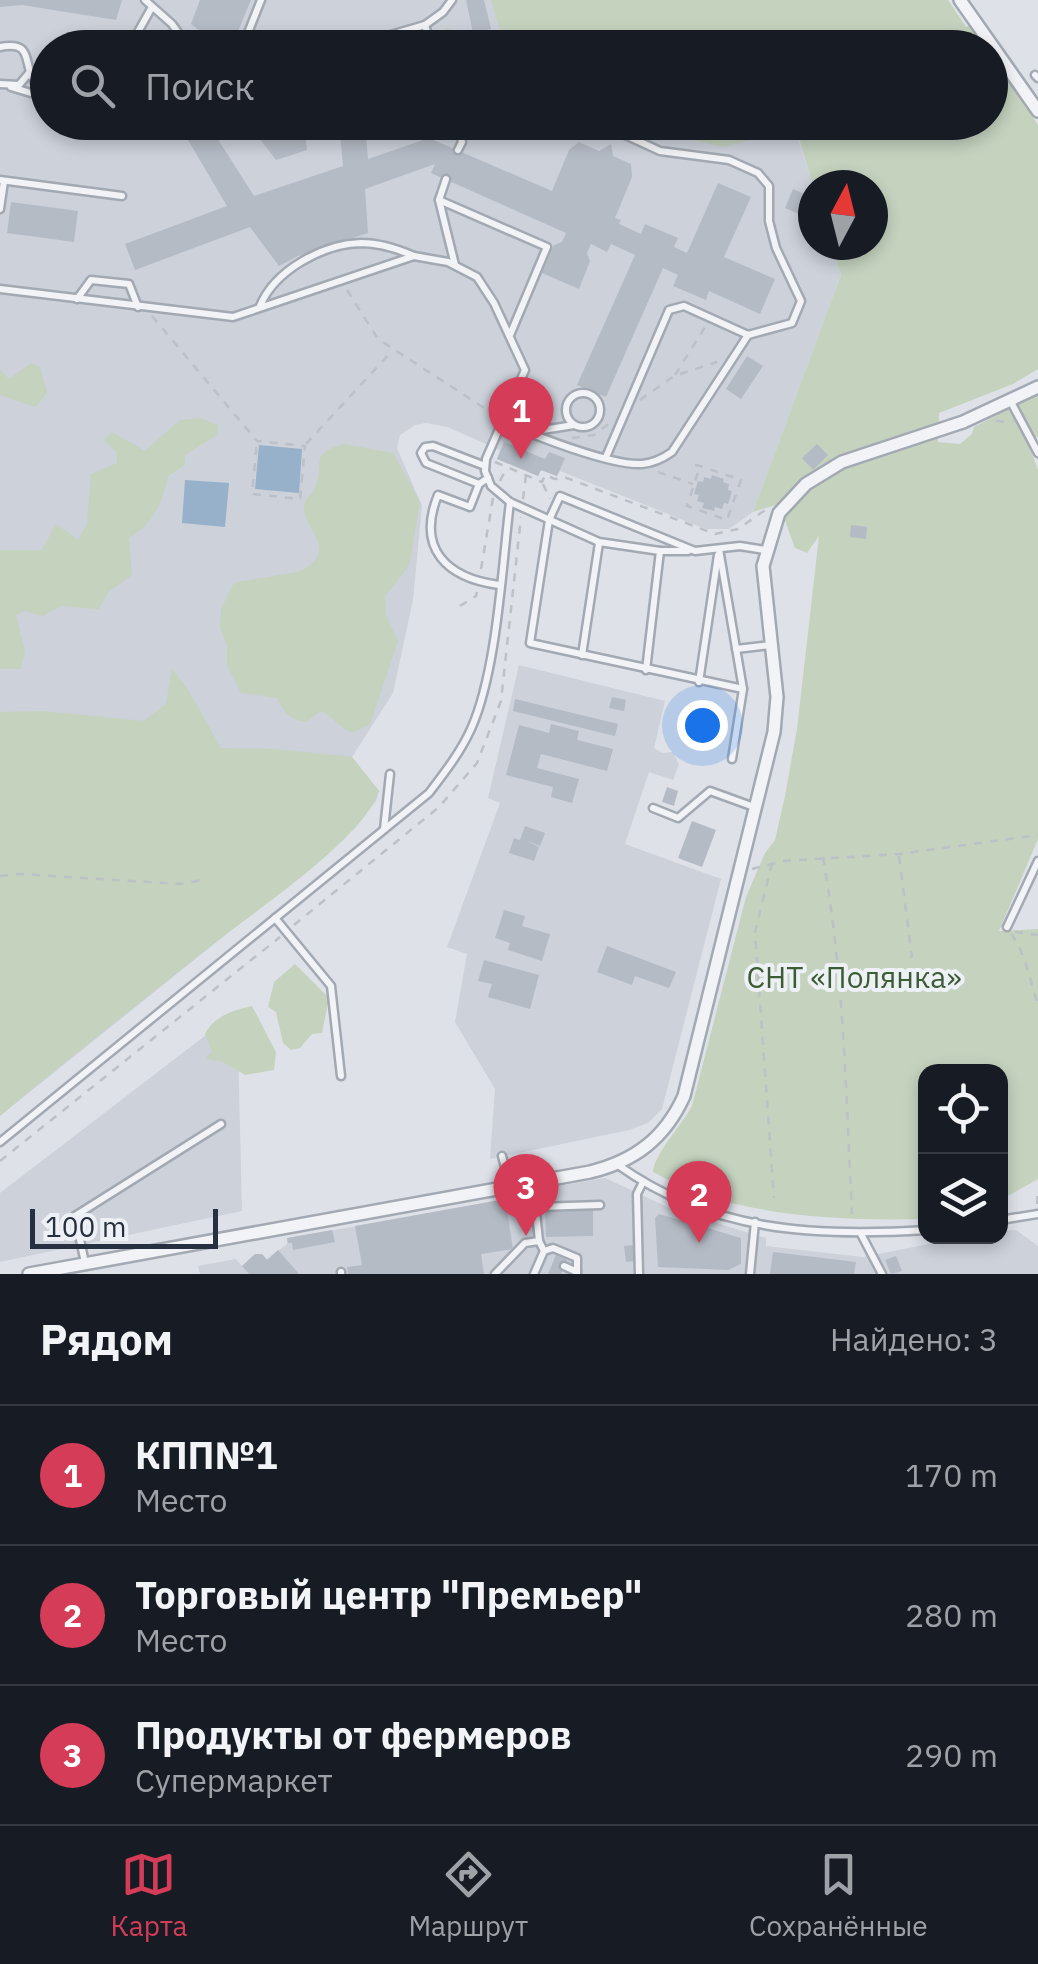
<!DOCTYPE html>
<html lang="ru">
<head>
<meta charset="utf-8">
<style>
  :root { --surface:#171b24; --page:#242831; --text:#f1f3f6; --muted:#9ea1a6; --line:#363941; --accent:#d43c58 }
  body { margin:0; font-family:"IBM Plex Sans",sans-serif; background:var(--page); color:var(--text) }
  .controls { position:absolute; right:30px; bottom:30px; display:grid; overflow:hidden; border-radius:20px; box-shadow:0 5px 15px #0003 }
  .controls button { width:90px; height:90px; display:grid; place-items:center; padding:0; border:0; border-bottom:2px solid var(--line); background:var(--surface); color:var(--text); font:50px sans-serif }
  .compass { position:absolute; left:798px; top:170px; width:90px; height:90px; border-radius:50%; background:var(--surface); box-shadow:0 5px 15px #0003; rotate:7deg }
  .scale { position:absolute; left:30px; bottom:25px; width:188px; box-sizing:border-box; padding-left:10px; border:5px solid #263040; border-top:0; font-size:28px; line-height:35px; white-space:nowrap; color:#263040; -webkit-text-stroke:8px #edf1f6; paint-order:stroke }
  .you { position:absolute; left:702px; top:725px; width:35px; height:35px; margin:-25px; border:8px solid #fff; border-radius:50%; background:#1a73e8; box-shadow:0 0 0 15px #1a73e833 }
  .badge { display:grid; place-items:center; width:65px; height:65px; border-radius:50%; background:var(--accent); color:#fff; font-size:32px; font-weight:700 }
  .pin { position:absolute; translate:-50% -82px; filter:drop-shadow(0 2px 5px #0008) }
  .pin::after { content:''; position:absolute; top:52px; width:35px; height:30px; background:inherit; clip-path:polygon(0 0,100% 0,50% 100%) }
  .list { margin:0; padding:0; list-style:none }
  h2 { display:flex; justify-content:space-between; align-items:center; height:130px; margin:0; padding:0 40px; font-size:42px }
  h2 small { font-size:32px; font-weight:400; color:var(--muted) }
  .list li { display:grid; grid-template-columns:65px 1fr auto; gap:30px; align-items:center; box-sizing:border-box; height:140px; padding:0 40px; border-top:2px solid var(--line) }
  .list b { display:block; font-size:38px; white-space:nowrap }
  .list p { margin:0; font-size:32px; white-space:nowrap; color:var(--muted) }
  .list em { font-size:32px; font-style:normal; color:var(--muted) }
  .icon { flex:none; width:55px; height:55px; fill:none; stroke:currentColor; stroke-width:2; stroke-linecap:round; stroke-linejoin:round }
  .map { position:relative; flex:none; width:1038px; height:1274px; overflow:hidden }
  .search { position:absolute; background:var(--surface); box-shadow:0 5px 15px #0003; left:30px; right:30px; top:30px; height:110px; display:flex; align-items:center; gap:25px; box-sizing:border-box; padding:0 35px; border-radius:55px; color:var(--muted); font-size:38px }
  .sheet { height:550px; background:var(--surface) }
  nav { display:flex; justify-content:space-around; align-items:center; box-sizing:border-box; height:140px; border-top:2px solid var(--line); background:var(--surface); font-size:28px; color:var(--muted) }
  nav a { display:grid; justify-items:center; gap:5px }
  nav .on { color:var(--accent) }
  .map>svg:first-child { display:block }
  .built { fill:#ccd1da }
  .green { fill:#c4d2be }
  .water { fill:#97b1ca }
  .building { fill:#b5bbc5 }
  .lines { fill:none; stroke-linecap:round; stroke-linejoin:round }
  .lane-casing { stroke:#a3a9b2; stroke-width:11 }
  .street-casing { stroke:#a3a9b2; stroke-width:16 }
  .path { stroke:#bcc0c7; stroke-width:2.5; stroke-dasharray:8 8; stroke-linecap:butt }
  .lane { stroke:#f1f3f6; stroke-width:6 }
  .street { stroke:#f1f3f6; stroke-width:11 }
  .labels { text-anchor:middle; stroke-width:8; stroke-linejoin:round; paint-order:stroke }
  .park-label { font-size:30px; fill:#3c5c33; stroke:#edf1f6 }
</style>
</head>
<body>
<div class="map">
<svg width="1038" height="1274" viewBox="0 0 1038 1274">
  <rect width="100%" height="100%" fill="#dee2e8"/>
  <g class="built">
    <polygon points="0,0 747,0 765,47 48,48 48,122 793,123 813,185 813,245 832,245 841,275 753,512 729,529 706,529 693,524 560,471 557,476 541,470 538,476 497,459 500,450 447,427 426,423 415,425 400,435 397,448 422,506 413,600 393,693 352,757 379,791 376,801 356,827 305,871 0,1116"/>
    <polygon points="519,665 665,701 654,748 662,753 673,752 679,764 673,780 649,772 625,844 721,879 662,1109 648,1123 629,1130 490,1159 495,1089 455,1022 467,954 447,947 500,803 488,798"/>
    <polygon points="206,1035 238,1046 242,1211 0,1262 0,1193"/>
    <polygon points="605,1178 674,1210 766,1238 766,1246 863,1257 964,1237 1000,1236 1001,1231 1016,1230 1038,1246 1038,1274 200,1274 198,1266 236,1259 242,1266 255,1254 262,1254 267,1259 287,1244 287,1238 536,1196 546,1194 547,1188"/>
  </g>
  <g class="green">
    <path d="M 491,0 L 948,0 L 966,27 L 972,24 L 986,47 L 444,48 L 439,40 L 446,28 C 474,36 466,48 501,34 Z"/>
    <path d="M 991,54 L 1038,125 L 1038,369 L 1013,384 L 939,413 L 938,442 L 960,444 L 972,434 L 974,427 L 1038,394 L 1038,437 L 1026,437 L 1038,470 L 1038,839 L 999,931 L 1038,929 L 1038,1179 L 1001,1200 L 1000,1072 L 926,1072 L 925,1219 C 837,1221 731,1217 653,1172 C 654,1154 682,1125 692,1106 L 746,897 L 765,853 L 775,840 L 785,796 L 797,729 L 819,536 L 807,553 L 795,548 L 779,504 L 753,512 L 841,275 L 832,245 L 873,245 L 873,185 L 813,185 L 799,139 L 766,136 L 723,147 L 689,139 L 659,123 L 990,122 Z"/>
    <polygon points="32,363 40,367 47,393 35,407 0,395 0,370 9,379"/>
    <path d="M 200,418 L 218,425 L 217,435 L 185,455 L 185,465 L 168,476 C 162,504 154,522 129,538 L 132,575 L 108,592 L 99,609 L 61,606 L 43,616 L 24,611 L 16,615 L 25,652 L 20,669 L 0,669 L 0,550 L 42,550 L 56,524 L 78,540 L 87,524 L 91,474 L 117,463 L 117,453 L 104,440 L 112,432 L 145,451 L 180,420 Z"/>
    <path d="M 344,444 L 393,453 L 420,502 L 409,566 L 385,596 L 386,615 L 398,641 L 370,724 L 353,733 C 339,729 334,716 321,711 L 306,722 C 289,720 285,712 277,698 L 241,693 L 227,665 L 227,645 L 220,628 L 221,609 L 234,583 C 246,580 298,573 303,570 C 338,550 306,529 304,510 C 303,500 310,497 314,490 C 328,464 305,455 344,444 Z"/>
    <path d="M 172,669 L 187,688 L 221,748 L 276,749 L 352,757 L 379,791 C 364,838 258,909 216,942 C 144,999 71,1056 0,1116 L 0,712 L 43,711 L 144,721 L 166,704 Z"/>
    <polygon points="295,964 329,998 322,1033 312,1034 300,1048 291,1050 283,1043 276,1012 268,1007 274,982"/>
    <path d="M 252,1006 L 276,1052 L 274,1070 L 245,1075 L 223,1062 L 206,1059 L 212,1051 L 205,1034 C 214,1016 234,1010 252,1006 Z"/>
  </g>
  <g class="water">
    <polygon points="259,445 302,449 299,493 255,489"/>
    <polygon points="185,480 229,483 225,527 182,523"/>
  </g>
  <g class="building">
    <polygon points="0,0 122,0 116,20 22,5 0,7"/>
    <polygon points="200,0 251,0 233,43 221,39 211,47 201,42 200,31 191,24"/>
    <polygon points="466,0 484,0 491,29 473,33"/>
    <polygon points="207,122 254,196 343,166 339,122 365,122 368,159 429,138 552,191 569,150 579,142 599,151 611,144 613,156 631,164 632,177 615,218 621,220 619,224 641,234 645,224 678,238 674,247 687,253 718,183 751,197 724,257 775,279 760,314 709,291 706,300 673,286 678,275 663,268 606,397 577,385 635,255 611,244 607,252 591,244 587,253 590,261 579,289 542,273 554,245 562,242 566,233 431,173 435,164 365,189 368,233 298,256 279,266 250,227 135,270 125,244 227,206 185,135"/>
    <polygon points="247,122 304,122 307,150 276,160"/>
    <polygon points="793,189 813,198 806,217 785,208"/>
    <polygon points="11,202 78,211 74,242 7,233"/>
    <polygon points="747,356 763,366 741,399 726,389"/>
    <polygon points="504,442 545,459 549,452 565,458 557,476 541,470 538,476 497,459"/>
    <polygon points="817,444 828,455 813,470 802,458"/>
    <polygon points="712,475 724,479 723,482 729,484 728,490 732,491 728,504 724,503 722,509 715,507 714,511 702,508 704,503 697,501 699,495 694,494 698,481 703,482 704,477 711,479"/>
    <polygon points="851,525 867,527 866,539 850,537"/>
    <polygon points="612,697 626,700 624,711 609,708"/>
    <polygon points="515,699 618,724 615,736 513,711"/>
    <polygon points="551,724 579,731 577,740 613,749 607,771 541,754 537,768 579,779 572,803 551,797 553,787 506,775 519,725 549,733"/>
    <polygon points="667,787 678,791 674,806 662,802"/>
    <polygon points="692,821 716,830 702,867 678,858"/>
    <polygon points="525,826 545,833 540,846 527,841 539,847 534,861 509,853 514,838 520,840"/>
    <polygon points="504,910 525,916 522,926 550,934 542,961 508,950 510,943 495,938"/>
    <polygon points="607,946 676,972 669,988 635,976 632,985 597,972"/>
    <polygon points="484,960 539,975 530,1009 488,997 492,984 478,981"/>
    <polygon points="505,1199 513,1249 481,1254 484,1274 348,1274 347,1267 362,1265 355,1226"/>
    <polygon points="593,1210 593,1236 546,1237 545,1212"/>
    <polygon points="659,1214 741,1238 741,1264 728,1270 658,1267 655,1218"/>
    <polygon points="332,1230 335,1242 293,1250 292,1243 288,1243 287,1238"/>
    <polygon points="634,1245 636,1261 626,1262 624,1246"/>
    <polygon points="278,1250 299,1274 249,1274 242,1266 255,1254 262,1254 267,1260"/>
    <polygon points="773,1252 856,1262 854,1274 770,1274"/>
    <polygon points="556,1255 567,1260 561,1274 548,1274"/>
    <polygon points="896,1256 902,1271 891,1274 885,1260"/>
  </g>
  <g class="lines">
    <defs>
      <g id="lane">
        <polyline points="145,0 172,24 189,48"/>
        <polyline points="425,25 443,12 452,0"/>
        <path d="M 0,47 C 31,41 24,59 32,77 C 35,84 42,92 48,97"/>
        <polyline points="129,48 152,7"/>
        <polyline points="242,48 261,0"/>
        <polyline points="346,48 425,25 432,48"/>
        <polyline points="1035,75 1038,78"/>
        <polyline points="0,84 19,85 29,73"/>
        <polyline points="11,87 44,97"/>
        <polyline points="456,122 462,142 458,150"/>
        <polyline points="597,122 660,151 729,160 758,173 769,186 769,221 776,248 801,301 792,323 748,335 684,306 669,310 606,457"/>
        <polyline points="446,179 439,200 455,265"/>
        <polyline points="0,180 122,196"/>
        <polyline points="439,200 547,247 510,335"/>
        <polyline points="0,209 4,181"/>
        <polyline points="0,289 233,317 414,256 448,262 477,277 494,303 525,370 486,459 485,471 491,486 510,502 599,542 660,551 646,670"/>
        <polyline points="77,299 91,280 129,284 138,307"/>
        <path d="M 260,306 C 275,270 323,244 361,243 C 380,243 398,249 414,256"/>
        <circle cx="583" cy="410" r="17"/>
        <polyline points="1011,402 1038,453"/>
        <path d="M 502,422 C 534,435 610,466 642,464 C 654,463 662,459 672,452 L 748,335"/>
        <polyline points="530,432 574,425"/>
        <path d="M 488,478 L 479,484 L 470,507 L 438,495 C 416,549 447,578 499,585"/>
        <polyline points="479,484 426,463 421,453 425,447 433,446 485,466"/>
        <polyline points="719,549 743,689 732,759"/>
        <polyline points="660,551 688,551"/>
        <polyline points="736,649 770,645"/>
        <polyline points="582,655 599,543"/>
        <polyline points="699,682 718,555"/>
        <polyline points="743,689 530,643 549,520 560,496 695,551 740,546 765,550"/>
        <polyline points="653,808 678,818 710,791 754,807"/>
        <polyline points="384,829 390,774"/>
        <polyline points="275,918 331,986 341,1076"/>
        <polyline points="1007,927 1038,861"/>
        <path d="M 0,1142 L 429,793 C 445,772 460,753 471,729 C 497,671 502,567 510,502"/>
        <polyline points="502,1156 510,1185"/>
        <path d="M 618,1165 C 712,1232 814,1237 926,1230"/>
        <polyline points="533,1184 539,1241 544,1251"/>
        <polyline points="538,1207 600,1205"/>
        <polyline points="1000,1220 1038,1214"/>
        <polyline points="861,1234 882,1274"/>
        <polyline points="85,1263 75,1216 221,1124"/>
        <polyline points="564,1266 577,1272"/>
        <polyline points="341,1272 341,1274"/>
        <polyline points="495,1274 525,1243 539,1241"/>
        <polyline points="534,1274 544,1251 553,1248 577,1258 577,1274"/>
        <polyline points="639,1274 637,1194 643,1182"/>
        <polyline points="750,1274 755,1222"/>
      </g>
      <g id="street">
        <polyline points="960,0 1038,111"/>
        <path d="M 29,1274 L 590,1172 C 635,1161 665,1138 684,1096 L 774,732 L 777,697 L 763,566 L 779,513 L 806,484 L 842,462 L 963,422 L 1038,387"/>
      </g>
    </defs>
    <use href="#lane" class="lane-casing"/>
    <use href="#street" class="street-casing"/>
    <g class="path">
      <polyline points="347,290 378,339 495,415"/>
      <polyline points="152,316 257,441 305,446 300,499 252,494 257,441"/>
      <polyline points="675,375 705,327"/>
      <polyline points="640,400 674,376 717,362"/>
      <polyline points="996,421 1013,422"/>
      <polyline points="572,438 594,435 610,423"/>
      <polyline points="306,444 392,351"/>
      <polyline points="495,462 542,482 545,475 555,479 564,477 715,534 738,529 768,508"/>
      <polyline points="695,465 700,466 741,480 727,520 687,506 700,466"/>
      <polyline points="658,472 693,484"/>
      <polyline points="500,481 507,467"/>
      <polyline points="543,484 550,499"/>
      <polyline points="523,499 526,475"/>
      <polyline points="481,569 493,498"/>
      <polyline points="460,606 476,596 477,592"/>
      <polyline points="899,856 912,958"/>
      <path d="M 823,857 C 844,975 846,1096 852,1214"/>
      <polyline points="772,863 755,932 774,1198"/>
      <polyline points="752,869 783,861 899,854 1038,835"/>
      <polyline points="0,876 19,874 181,884 207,879"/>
      <polyline points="294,925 439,807 477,763 501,701 521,517"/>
      <polyline points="1015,932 1038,935"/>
      <path d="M 1011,934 C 1024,949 1032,986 1038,1006"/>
      <polyline points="0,1161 280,937"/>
      <polyline points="1037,1204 1038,1190"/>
    </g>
    <use href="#lane" class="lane"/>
    <use href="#street" class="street"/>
  </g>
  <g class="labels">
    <g class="park-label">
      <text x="854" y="988">СНТ «Полянка»</text>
    </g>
  </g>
</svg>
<div class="controls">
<button><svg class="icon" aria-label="locate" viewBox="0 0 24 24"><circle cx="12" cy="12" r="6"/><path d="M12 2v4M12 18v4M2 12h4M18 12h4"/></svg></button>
<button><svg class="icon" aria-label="layers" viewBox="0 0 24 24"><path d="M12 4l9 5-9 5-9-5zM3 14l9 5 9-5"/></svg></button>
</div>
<svg class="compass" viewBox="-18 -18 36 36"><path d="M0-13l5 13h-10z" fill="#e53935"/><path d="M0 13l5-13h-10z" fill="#9ea1a6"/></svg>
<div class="scale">100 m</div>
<div class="you"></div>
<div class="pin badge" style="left:521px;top:459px">1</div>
<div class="pin badge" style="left:699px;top:1243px">2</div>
<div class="pin badge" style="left:526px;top:1236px">3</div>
<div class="search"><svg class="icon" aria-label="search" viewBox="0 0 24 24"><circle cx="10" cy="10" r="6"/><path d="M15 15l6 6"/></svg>Поиск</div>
</div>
<section class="sheet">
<h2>Рядом<small>Найдено: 3</small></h2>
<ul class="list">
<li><span class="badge">1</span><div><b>КПП№1</b><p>Место</p></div><em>170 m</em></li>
<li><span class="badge">2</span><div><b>Торговый центр &quot;Премьер&quot;</b><p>Место</p></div><em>280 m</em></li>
<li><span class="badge">3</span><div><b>Продукты от фермеров</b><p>Супермаркет</p></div><em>290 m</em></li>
</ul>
</section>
<nav>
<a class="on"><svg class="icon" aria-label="map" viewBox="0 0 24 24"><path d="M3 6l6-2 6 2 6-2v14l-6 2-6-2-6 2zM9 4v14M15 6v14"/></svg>Карта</a>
<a><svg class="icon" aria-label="directions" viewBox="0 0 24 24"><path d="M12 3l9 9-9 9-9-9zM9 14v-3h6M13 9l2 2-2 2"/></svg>Маршрут</a>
<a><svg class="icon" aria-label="saved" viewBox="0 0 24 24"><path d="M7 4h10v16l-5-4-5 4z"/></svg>Сохранённые</a>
</nav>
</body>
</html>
